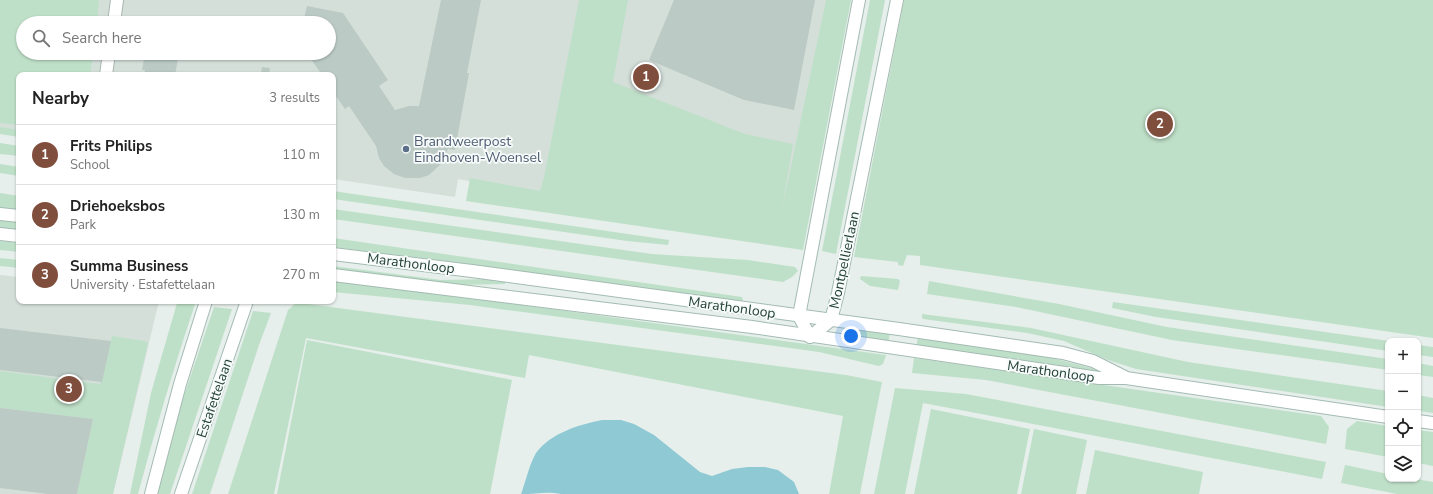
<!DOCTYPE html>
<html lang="en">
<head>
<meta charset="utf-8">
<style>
  :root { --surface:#fff; --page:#f6f6f6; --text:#222; --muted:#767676; --line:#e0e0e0; --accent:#804e3d }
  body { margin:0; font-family:"Nunito Sans",sans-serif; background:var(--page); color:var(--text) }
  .controls { position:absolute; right:12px; bottom:12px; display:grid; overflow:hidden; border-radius:8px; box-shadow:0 1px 3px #0004 }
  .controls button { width:36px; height:36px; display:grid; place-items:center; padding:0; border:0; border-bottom:1px solid var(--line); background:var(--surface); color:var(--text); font:20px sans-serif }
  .you { position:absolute; left:851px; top:336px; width:14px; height:14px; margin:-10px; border:3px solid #fff; border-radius:50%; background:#1a73e8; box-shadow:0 0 0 6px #1a73e833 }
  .badge { display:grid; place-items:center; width:26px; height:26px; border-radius:50%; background:var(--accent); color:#fff; font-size:13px; font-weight:700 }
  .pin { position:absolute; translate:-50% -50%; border:2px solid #fff; box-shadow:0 1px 4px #0006 }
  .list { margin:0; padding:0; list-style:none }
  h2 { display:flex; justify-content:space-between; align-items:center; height:52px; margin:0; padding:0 16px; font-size:17px }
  h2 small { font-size:13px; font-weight:400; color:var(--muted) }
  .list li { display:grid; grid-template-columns:26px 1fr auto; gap:12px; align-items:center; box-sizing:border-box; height:60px; padding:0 16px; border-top:1px solid var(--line) }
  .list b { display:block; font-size:15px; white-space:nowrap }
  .list p { margin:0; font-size:13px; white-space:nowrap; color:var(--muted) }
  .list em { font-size:13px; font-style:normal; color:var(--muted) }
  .icon { flex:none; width:22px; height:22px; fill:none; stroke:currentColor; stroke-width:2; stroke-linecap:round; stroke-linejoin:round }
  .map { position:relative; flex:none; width:1433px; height:494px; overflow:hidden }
  .search { position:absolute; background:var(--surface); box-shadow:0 1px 3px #0004; left:16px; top:16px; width:320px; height:44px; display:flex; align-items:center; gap:10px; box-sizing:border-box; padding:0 14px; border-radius:22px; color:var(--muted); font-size:15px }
  .panel { position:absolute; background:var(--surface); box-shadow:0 1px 3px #0004; left:16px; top:72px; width:320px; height:232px; border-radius:8px }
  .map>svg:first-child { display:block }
  .built { fill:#d4dfda; fill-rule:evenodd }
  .green { fill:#bfe0c8 }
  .water { fill:#8ec9d4 }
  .building { fill:#bbcac4 }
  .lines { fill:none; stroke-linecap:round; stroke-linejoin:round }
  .street-casing { stroke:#a8b8b2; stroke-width:14 }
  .secondary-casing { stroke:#a4bbb3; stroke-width:14 }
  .street { stroke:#fff; stroke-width:12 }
  .secondary { stroke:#fff; stroke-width:12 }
  .service-dot { fill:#5c6f8a; stroke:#f7fbf9; stroke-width:1.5 }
  .labels { text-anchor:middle; stroke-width:3.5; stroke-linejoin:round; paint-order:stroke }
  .service-label { font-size:14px; fill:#4e5e75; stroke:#f7fbf9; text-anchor:start }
  .street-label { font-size:14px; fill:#24423a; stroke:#f7fbf9 }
</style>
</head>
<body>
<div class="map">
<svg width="1433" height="494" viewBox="0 0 1433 494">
  <rect width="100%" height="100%" fill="#e6efeb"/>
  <g class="built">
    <path d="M 0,0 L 834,0 L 788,242 L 458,179 L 455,197 L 333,179 L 333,75 L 19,75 L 19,134 L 0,131 ZM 23,23 L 329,23 L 329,53 L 23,53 Z"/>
    <polygon points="0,275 19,277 19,301 159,301 113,494 0,494"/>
  </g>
  <g class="green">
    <polygon points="0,0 99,0 97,23 23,23 23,53 93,53 90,75 19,75 19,125 0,123"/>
    <polygon points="579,0 628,0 613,82 745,134 793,144 782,209 826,0 851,0 803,250 466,201 470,178 540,191 544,177"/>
    <polygon points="870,0 885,0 836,254 822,251"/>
    <polygon points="904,0 1433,0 1433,338 920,265 920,256 907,255 903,266 898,265 898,262 854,257"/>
    <polygon points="0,127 19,130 19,137 0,134"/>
    <polygon points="0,143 19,146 19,156 0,154"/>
    <polygon points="0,164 19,167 19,176 0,173"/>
    <polygon points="333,191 669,240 668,245 627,241 333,199"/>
    <polygon points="0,193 19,196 19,210 0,208"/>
    <polygon points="333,209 652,254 748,260 795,267 798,271 792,277 783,282 333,219"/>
    <polygon points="0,218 19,220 19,230 0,228"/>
    <polygon points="333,238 742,297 743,300 742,303 462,263 333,247"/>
    <polygon points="0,241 19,243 19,252 0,250"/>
    <polygon points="0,258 19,260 19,268 0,266"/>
    <polygon points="333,266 441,280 489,279 505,281 505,284 457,285 333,270"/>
    <polygon points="861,276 898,279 900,281 898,290 870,286 860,279"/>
    <polygon points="333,281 479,299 886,355 883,364 879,366 819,352 470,305 333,292"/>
    <polygon points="929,281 1059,304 1167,327 1388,359 1388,370 1172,340 1016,307 927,294"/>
    <polygon points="1113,302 1389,341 1388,341 1388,351 1156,317 1112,308"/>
    <path d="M 177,303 L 195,304 C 174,367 155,430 138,494 L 130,494 L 151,393 Z"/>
    <polygon points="296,303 300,303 846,375 882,382 860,494 829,494 843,416 529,355 525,378 306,338 274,494 228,494 288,310"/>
    <polygon points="214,307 232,309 170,494 156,494 176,419"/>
    <polygon points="253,311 271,313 259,345 210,494 192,494"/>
    <polygon points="922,314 1031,328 1188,362 1388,391 1388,407 1136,369 1108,360 1064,341 1027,333 923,319 922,317"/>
    <polygon points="849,328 890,333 888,344 847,334"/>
    <polygon points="112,336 145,341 148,343 113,494 77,494 93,419 0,408 0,371 100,384"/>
    <polygon points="918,337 1036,354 1099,370 1099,373 916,348"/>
    <polygon points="307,340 512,380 490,494 277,494"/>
    <polygon points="1418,345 1433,347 1433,357 1418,355"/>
    <polygon points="914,358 1321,416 1329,427 1326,444 986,380 912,373"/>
    <polygon points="1418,363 1433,366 1433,377 1418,375"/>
    <polygon points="895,388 966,394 1326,462 1322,479 923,403 905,494 874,494"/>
    <polygon points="1418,395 1433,398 1433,413 1418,411"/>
    <polygon points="931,409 1030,429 1017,494 914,494"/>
    <polygon points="1357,421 1388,426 1388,457 1345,449 1347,429"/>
    <polygon points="1034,429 1087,440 1076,494 1021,494"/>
    <polygon points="1418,430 1433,432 1433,466 1418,463"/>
    <polygon points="1095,450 1203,472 1199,494 1086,494"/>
    <polygon points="1345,465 1388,474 1388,479 1416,479 1433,482 1433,494 1397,494 1341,483"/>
  </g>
  <path class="water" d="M 602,420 L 621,420 L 634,424 L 654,435 L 700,472 L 712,476 L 732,469 L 748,467 L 765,467 L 778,470 L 794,482 L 799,494 L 561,494 C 547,491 536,494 521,494 C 526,481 529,465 536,453 C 551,433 578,425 602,420 Z"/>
  <g class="building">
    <polygon points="441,0 481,0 467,73 469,73 455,150 448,149 441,164 429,175 420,178 405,178 394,174 384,166 379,158 376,146 349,106 345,109 333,92 333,75 322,75 307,53 329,53 329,23 303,23 307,6 343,13 388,80 379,86 395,110 409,106 419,106"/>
    <polygon points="674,0 815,0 794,110 744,100 649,60"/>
    <polygon points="145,53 179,53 175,75 166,74 166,75 144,75 145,70 142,70"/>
    <polygon points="262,67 270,68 269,74 261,73"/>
    <polygon points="0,328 111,341 102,382 0,370"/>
    <polygon points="0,408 93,419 77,494 48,494 0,488"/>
  </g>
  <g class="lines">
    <defs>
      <g id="street">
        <polyline points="114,23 117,0"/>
        <polyline points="106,75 109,53"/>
      </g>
      <g id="secondary">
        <polyline points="0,214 19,216"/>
        <polyline points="0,234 19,236"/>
        <polyline points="333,254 472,271 899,329 1063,353 1093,361 1125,377"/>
        <polyline points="333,275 752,327 1099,378 1126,378 1388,417"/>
        <polyline points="810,337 831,320 838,293 897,0"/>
        <polyline points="810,337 799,316 859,0"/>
        <polyline points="1418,421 1433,423"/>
        <polyline points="151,494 180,384 206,301"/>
        <polyline points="181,494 247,301"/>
      </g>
    </defs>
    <use href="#street" class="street-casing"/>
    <use href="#secondary" class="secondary-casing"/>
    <use href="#street" class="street"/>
    <use href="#secondary" class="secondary"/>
  </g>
  <circle class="service-dot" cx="406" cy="149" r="4"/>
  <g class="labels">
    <g class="service-label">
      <text x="414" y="146">Brandweerpost<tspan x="414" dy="16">Eindhoven-Woensel</tspan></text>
    </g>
    <g class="street-label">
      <text transform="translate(844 260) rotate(-78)" y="5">Montpellierlaan</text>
      <text transform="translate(411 263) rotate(7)" y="5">Marathonloop</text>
      <text transform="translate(732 307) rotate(8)" y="5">Marathonloop</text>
      <text transform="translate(1051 371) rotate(8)" y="5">Marathonloop</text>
      <text transform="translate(214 398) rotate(-71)" y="5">Estafettelaan</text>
    </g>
  </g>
</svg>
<div class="controls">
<button>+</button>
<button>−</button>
<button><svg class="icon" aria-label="locate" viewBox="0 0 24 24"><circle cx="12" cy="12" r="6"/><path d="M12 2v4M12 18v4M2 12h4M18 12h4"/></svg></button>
<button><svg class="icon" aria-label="layers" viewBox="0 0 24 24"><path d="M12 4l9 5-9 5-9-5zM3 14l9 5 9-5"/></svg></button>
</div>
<div class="you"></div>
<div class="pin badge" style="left:646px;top:77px">1</div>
<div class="pin badge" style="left:1160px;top:124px">2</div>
<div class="pin badge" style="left:69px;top:389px">3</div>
<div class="search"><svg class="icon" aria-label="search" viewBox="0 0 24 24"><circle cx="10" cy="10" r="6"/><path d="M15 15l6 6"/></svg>Search here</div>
<section class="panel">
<h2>Nearby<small>3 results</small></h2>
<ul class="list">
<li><span class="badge">1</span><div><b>Frits Philips</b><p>School</p></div><em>110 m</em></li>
<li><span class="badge">2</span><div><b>Driehoeksbos</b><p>Park</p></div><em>130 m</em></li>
<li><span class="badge">3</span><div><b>Summa Business</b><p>University · Estafettelaan</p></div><em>270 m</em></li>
</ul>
</section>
</div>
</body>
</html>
